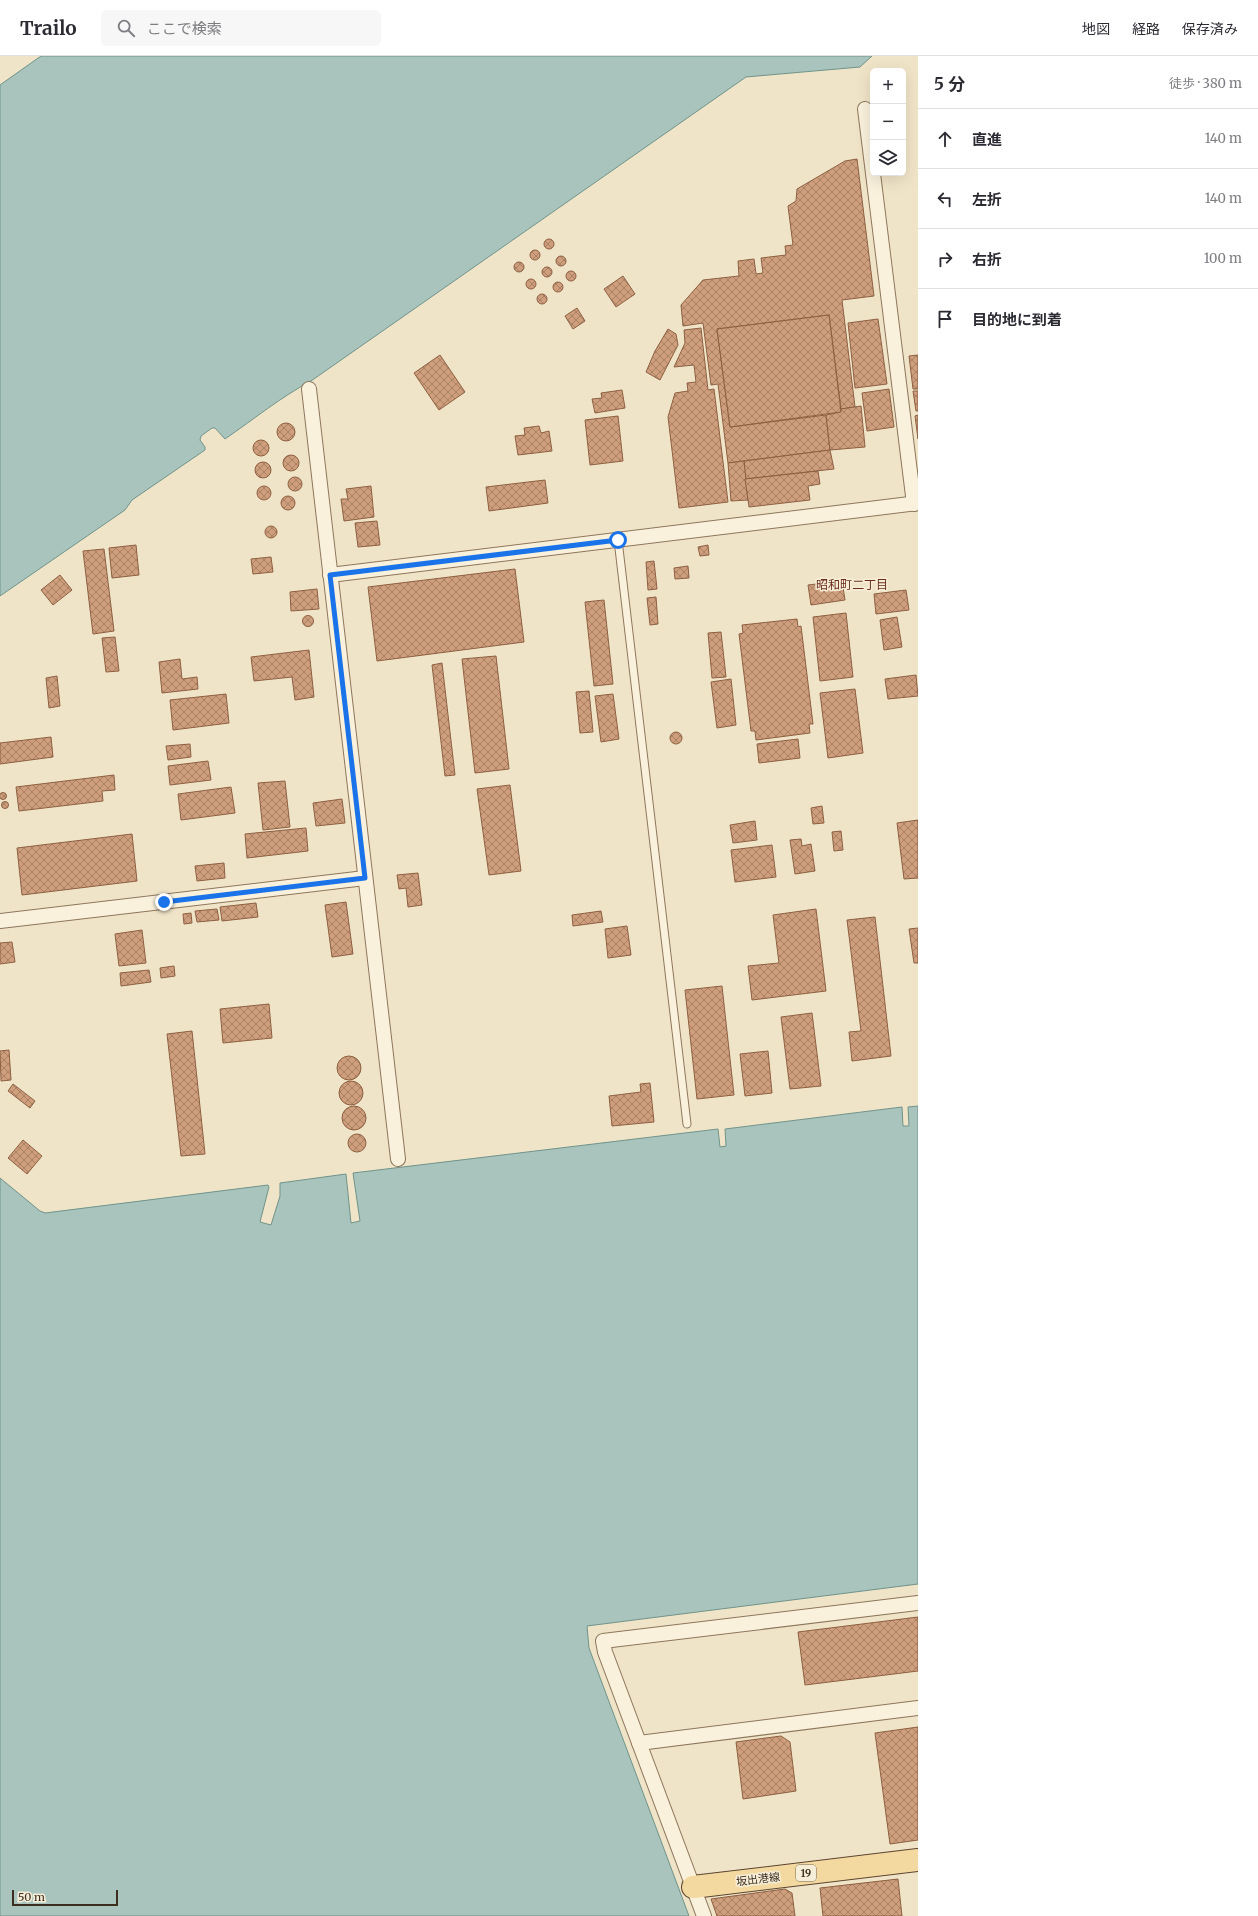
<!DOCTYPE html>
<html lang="ja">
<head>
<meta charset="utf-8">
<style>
  :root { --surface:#fff; --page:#f7f7f7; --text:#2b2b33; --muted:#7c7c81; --line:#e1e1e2 }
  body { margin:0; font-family:Merriweather,"Noto Sans JP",serif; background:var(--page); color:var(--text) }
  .controls { position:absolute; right:12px; top:12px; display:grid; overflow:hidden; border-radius:6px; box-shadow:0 4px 16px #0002 }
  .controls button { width:36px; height:36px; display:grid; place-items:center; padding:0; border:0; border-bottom:1px solid var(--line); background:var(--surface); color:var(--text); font:20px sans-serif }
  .scale { position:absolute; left:12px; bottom:10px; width:106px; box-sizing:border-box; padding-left:4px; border:2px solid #3d2e20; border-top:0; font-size:11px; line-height:14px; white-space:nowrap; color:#3d2e20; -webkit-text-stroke:3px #f7eed8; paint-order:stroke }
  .stop { position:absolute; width:12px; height:12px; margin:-9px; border:3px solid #1a73e8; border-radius:50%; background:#fff }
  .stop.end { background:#1a73e8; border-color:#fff; box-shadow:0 1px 4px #0008 }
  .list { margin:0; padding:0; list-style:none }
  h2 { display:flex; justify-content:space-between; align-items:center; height:52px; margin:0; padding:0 16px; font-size:17px }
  h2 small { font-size:13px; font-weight:400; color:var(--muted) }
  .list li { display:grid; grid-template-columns:26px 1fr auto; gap:12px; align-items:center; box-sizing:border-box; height:60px; padding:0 16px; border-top:1px solid var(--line) }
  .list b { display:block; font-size:15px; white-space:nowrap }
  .list em { font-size:13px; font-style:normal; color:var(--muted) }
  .icon { flex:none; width:22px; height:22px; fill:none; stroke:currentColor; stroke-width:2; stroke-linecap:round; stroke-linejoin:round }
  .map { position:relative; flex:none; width:918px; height:1860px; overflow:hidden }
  header { display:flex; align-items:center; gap:24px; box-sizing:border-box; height:56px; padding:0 20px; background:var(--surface); border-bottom:1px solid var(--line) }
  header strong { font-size:19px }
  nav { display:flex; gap:22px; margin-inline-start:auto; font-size:14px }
  .search { width:280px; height:36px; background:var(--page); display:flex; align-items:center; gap:10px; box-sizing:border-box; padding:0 14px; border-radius:6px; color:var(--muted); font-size:15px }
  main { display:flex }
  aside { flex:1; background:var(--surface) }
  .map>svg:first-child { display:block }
  .water { fill:#a9c4bc; stroke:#6f938a }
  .building { fill:url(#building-cross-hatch); stroke:#8d5f41 }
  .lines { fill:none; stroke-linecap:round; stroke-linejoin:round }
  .lane-casing { stroke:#8d765c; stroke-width:9 }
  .street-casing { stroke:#8d765c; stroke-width:16 }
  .primary-casing { stroke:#5b4430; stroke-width:24 }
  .lane { stroke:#faf1dc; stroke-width:7 }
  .street { stroke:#faf1dc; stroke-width:14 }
  .primary { stroke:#f3d9a0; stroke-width:22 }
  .route { stroke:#1a73e8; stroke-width:5 }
  .labels { text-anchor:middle; stroke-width:3; stroke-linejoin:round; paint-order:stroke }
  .shield { fill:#f7eed8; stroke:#756857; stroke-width:1 }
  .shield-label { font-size:10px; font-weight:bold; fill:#3d2e20 }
  .street-label { font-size:11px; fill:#3d2e20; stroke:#f7eed8 }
  .neighbourhood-label { font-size:12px; fill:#6b2e1e; stroke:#f7eed8 }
</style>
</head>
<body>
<header>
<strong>Trailo</strong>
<div class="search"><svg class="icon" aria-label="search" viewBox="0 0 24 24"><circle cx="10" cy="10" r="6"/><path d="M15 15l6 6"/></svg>ここで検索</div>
<nav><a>地図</a><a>経路</a><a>保存済み</a></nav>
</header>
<main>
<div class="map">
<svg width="918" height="1860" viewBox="0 0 918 1860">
  <defs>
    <pattern id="building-cross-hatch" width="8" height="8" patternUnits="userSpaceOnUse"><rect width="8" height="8" fill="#cf9f7d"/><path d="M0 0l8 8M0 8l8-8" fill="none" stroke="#a98266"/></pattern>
  </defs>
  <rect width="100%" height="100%" fill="#f0e4c8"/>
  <g class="water">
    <path d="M 41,0 L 872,0 L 860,11 L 746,21 L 311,325 C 281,341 254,363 225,383 L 215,372 L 212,372 L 201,380 L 200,384 L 205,391 L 205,394 L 132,444 L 125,454 L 0,540 L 0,29 Z"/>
    <polygon points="918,1050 918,1528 587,1570 589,1592 689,1860 0,1860 0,1122 40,1155 45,1157 268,1129 269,1131 260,1166 271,1169 280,1140 280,1127 346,1118 351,1167 360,1165 353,1117 718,1073 720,1091 726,1090 725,1073 902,1051 903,1070 909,1070 908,1051"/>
  </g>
  <g class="building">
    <polygon points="857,103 874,240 842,244 855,351 841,353 829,259 717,273 730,371 826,359 830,394 728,407 718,328 711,329 703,267 683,270 681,249 703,224 739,220 738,205 754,203 756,218 763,217 761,202 786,199 785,190 793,189 788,150 796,145 797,133 845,105"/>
    <circle cx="549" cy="188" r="5"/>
    <circle cx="535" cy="199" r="5"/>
    <circle cx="561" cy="205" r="5"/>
    <circle cx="519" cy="211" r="5"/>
    <circle cx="547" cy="216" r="5"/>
    <circle cx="571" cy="220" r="5"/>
    <polygon points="623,220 635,238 616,251 604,233"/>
    <circle cx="531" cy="228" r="5"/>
    <circle cx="558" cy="231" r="5"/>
    <circle cx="542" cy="243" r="5"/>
    <polygon points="577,252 585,265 573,273 565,260"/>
    <polygon points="829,259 841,356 730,371 717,273"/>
    <polygon points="878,263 887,328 855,332 848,267"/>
    <polygon points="701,272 708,334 714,333 728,446 679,452 668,361 675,337 688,335 687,327 696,326 694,309 674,311 685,287 684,274"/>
    <polygon points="668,273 676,278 678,289 660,324 646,316 655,295"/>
    <polygon points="440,299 465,336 439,354 414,317"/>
    <polygon points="918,299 918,333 913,333 909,300"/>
    <polygon points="889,333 894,371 867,375 862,337"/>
    <polygon points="622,334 625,352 595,357 592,343 602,342 601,337"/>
    <polygon points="913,335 918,335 918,355 916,355"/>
    <polygon points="861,350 865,391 830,394 826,359 841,356 841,353"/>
    <polygon points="918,359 918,383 915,360"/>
    <polygon points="618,360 623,405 590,409 585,364"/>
    <circle cx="286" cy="376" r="9"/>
    <polygon points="539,370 541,377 549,375 552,395 518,399 515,380 525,379 524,372"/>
    <circle cx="261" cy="392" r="8"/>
    <polygon points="830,394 834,413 745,423 744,405"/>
    <circle cx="291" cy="407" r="8"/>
    <polygon points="744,405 748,444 731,445 728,407"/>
    <circle cx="263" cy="414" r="8"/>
    <polygon points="818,415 820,428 808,430 810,444 749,451 745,423"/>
    <circle cx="295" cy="428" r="7"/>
    <polygon points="545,424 548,447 489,455 486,431"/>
    <circle cx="264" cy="437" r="7"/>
    <polygon points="371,430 374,461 344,465 341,443 348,443 346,433"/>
    <circle cx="288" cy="447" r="7"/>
    <polygon points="377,465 380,489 358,491 355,467"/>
    <circle cx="271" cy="476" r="6"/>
    <polygon points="136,489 139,519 112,522 109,492"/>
    <polygon points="708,489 709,499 700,500 698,491"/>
    <polygon points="104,493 114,575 93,578 83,495"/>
    <polygon points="271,501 273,516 253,518 251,503"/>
    <polygon points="654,505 657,533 648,534 646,506"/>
    <polygon points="688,510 689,522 675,523 674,512"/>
    <polygon points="515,513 524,586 377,605 368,531"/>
    <polygon points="60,519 72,534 53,549 41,534"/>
    <polygon points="842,525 845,544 811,549 808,529"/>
    <polygon points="317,533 319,553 291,555 290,536"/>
    <polygon points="906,534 909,554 876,558 874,538"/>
    <polygon points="656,541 658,568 650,569 647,542"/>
    <polygon points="604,544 613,628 594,630 585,546"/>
    <polygon points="846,557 853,621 820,625 813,561"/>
    <circle cx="308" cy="565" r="5.5"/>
    <polygon points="897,561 902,591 884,594 880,564"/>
    <polygon points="797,563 798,571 801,570 813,668 809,668 810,677 756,684 755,675 751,675 739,578 743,577 742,569"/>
    <polygon points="721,576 726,621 712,622 708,577"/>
    <polygon points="115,581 119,615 106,616 102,582"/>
    <polygon points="309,594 314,641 295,644 292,621 254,625 251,601"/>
    <polygon points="496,600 509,713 475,717 462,603"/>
    <polygon points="180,603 182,623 197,621 198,633 162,637 159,606"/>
    <polygon points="442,607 455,719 445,720 432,609"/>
    <polygon points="916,619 918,640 888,643 885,623"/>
    <polygon points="57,620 60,650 49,652 46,622"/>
    <polygon points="731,623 736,669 717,672 711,626"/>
    <polygon points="855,633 863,697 828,702 820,637"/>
    <polygon points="589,635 593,676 580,677 576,636"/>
    <polygon points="226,638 229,667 173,674 170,644"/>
    <polygon points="613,638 619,683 601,686 595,640"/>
    <circle cx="676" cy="682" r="6"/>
    <polygon points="51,681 53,701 0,708 0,687"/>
    <polygon points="798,683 800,702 759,707 757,688"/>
    <polygon points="190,688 191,701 168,704 166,690"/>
    <polygon points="208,705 211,724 170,729 168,710"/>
    <polygon points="114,719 115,734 102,735 103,745 19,755 16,731"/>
    <polygon points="285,725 290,771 263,774 258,727"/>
    <polygon points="510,729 521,815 489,819 477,733"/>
    <polygon points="231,731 235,757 181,764 178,738"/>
    <circle cx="3" cy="740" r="3.5"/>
    <polygon points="342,743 345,767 316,770 313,747"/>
    <circle cx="5" cy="749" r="3.5"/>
    <polygon points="822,750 824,767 813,768 811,752"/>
    <polygon points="918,764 918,822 904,823 897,767"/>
    <polygon points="755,765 757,784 733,787 730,769"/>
    <polygon points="306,772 308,795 247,802 245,778"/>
    <polygon points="841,775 843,794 834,795 832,776"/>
    <polygon points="132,778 137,825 22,839 17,792"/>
    <polygon points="801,783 802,790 811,788 815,815 795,818 790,784"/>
    <polygon points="772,789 776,821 735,826 731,794"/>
    <polygon points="224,807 225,822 197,825 195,810"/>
    <polygon points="418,817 422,849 408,851 406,832 399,833 397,819"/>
    <polygon points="346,846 353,898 332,901 325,849"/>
    <polygon points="256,847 258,861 222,865 220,851"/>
    <polygon points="217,853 219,864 197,866 195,855"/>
    <polygon points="816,853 826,935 752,944 748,910 779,907 773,859"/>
    <polygon points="601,855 603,866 573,870 572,859"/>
    <polygon points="191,857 192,867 184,868 183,858"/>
    <polygon points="875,861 891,1000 852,1005 849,976 861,975 847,864"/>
    <polygon points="627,870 631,899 608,902 605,873"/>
    <polygon points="918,872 918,907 914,907 909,873"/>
    <polygon points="142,874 146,907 119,910 115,878"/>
    <polygon points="12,886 15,906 0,908 0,887"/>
    <polygon points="174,910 175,920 161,922 160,912"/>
    <polygon points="149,914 151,926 121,930 120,917"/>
    <polygon points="722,930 734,1039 697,1043 685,934"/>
    <polygon points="269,948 272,982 223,987 220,953"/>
    <polygon points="812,957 821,1030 790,1033 781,961"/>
    <polygon points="192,975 205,1098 181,1100 167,978"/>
    <polygon points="9,994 11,1024 1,1025 0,995"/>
    <polygon points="768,995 772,1037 745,1040 740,998"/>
    <circle cx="349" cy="1012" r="12"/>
    <circle cx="351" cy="1037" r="12"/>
    <polygon points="650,1027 654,1066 612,1070 609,1040 641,1036 640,1028"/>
    <polygon points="13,1028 35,1045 30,1052 8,1035"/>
    <circle cx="354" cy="1062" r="12"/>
    <circle cx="357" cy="1087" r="9"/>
    <polygon points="23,1084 42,1100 27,1118 8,1102"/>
    <polygon points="918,1561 918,1615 805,1629 798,1576"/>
    <polygon points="918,1671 918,1784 890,1788 875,1677"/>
    <polygon points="781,1680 790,1686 796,1735 743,1743 736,1686"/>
    <polygon points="898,1823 902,1860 823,1860 820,1832"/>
    <polygon points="785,1833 792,1837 795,1860 717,1860 711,1843"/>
  </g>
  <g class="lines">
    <defs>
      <polyline id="lane" points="618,484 687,1068"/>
      <g id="street">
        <polyline points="865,53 914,448"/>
        <polyline points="309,333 398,1103"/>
        <polyline points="330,519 918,447"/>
        <polyline points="0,865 365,822"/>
        <polyline points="639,1687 918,1652"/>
        <polyline points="704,1860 605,1596 603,1585 918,1547"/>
      </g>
      <polyline id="primary" points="693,1831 918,1804"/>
    </defs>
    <use href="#lane" class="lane-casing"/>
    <use href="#street" class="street-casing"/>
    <use href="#primary" class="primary-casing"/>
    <use href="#lane" class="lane"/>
    <use href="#street" class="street"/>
    <use href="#primary" class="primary"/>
  </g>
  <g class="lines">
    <polyline class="route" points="164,846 365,822 330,519 618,484"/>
  </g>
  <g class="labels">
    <rect class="shield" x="796" y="1809" width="20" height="16" rx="3"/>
    <g class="shield-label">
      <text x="806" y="1821">19</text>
    </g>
    <g class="street-label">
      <text transform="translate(758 1823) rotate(-7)" y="4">坂出港線</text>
    </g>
    <g class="neighbourhood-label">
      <text x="852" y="533">昭和町二丁目</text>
    </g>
  </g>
</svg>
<div class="controls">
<button>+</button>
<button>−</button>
<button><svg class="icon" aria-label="layers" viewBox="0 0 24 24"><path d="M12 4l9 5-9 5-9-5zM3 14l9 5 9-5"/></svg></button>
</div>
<div class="scale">50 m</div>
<div class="stop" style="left:618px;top:484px"></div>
<div class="stop end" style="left:164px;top:846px"></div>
</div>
<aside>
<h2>5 分<small>徒歩 · 380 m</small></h2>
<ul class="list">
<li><svg class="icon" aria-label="ahead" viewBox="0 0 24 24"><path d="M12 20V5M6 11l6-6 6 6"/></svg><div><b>直進</b></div><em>140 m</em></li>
<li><svg class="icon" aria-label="left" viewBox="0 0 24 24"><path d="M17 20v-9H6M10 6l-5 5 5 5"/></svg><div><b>左折</b></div><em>140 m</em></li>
<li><svg class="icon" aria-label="right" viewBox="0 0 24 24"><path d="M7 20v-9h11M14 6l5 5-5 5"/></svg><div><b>右折</b></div><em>100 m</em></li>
<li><svg class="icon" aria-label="arrive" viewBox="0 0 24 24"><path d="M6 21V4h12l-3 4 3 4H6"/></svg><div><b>目的地に到着</b></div></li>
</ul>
</aside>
</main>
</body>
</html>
